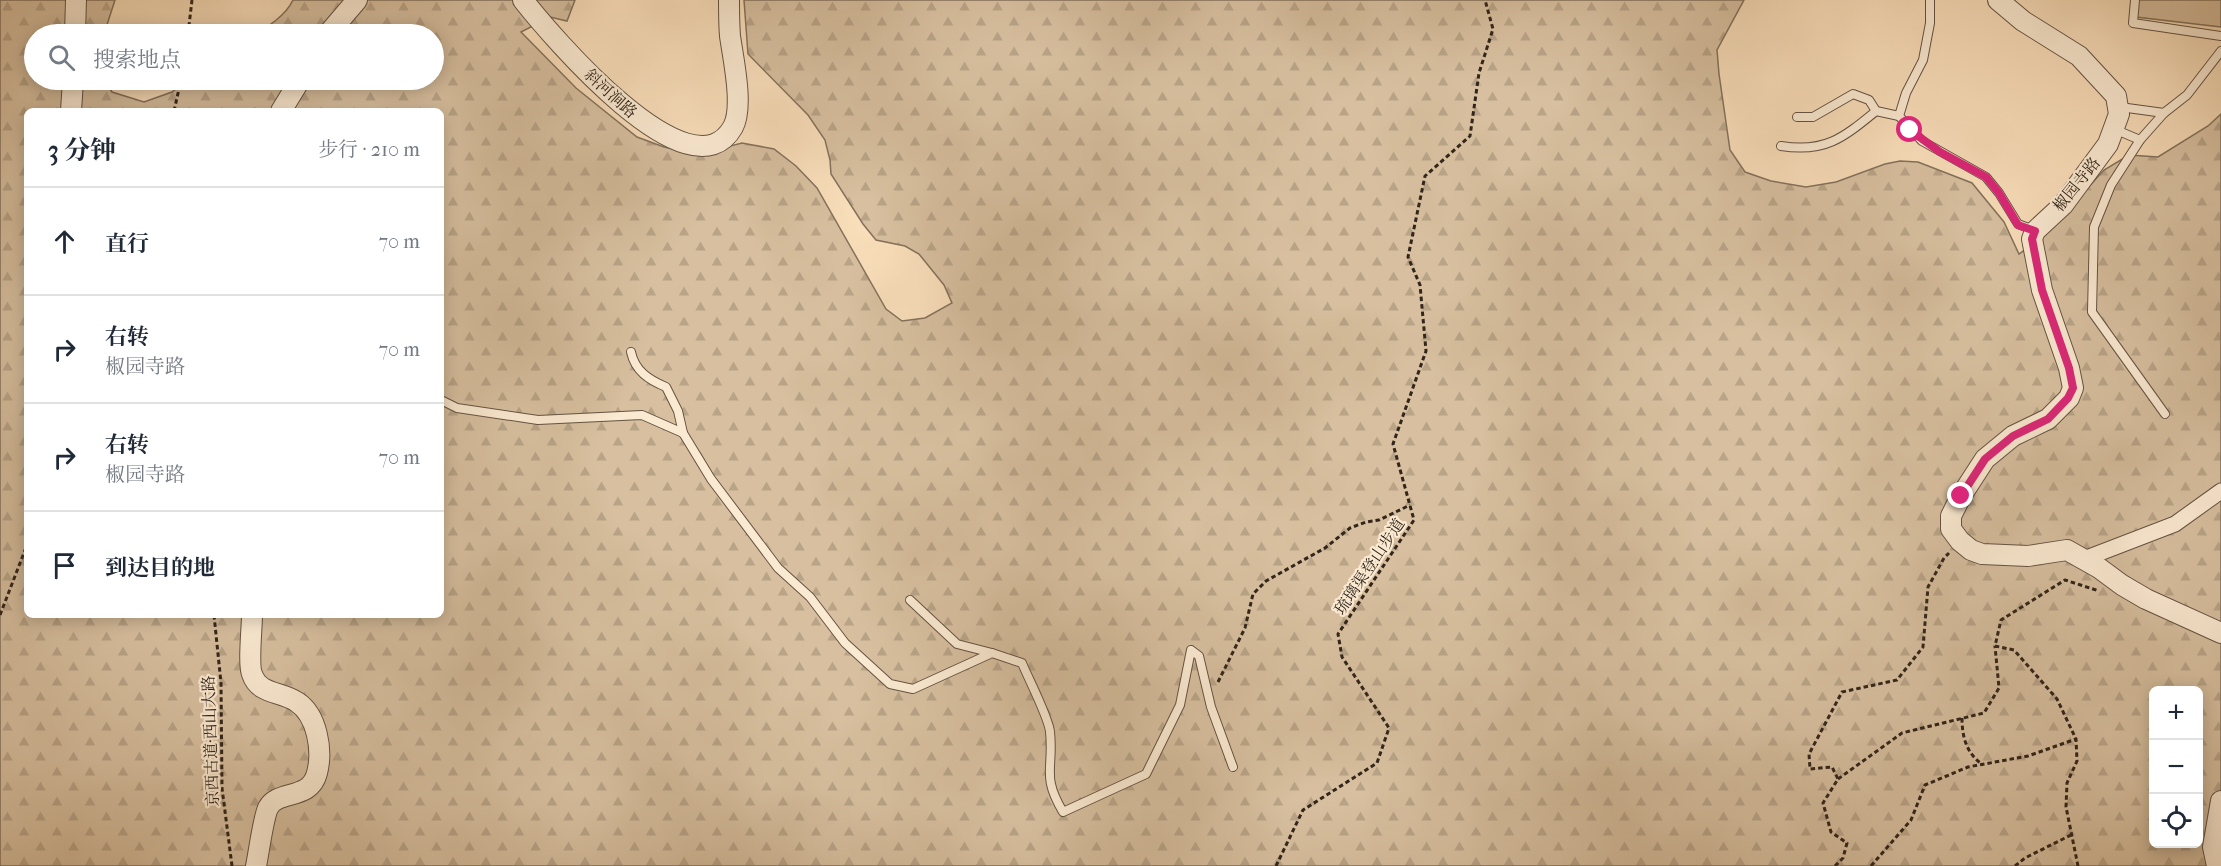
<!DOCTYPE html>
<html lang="zh">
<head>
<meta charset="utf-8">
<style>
  :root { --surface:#fff; --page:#f6f6f7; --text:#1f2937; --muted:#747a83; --line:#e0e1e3 }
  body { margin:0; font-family:"IM FELL French Canon","Noto Serif SC",serif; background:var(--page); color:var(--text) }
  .controls { position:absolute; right:18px; bottom:18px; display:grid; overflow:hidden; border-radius:9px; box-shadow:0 3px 15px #0003 }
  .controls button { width:54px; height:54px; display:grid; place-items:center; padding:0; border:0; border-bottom:2px solid var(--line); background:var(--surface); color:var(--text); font:30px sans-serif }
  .stop { position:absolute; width:18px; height:18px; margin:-14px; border:4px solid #db2777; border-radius:50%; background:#fff }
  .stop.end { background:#db2777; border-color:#fff; box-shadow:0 2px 6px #0008 }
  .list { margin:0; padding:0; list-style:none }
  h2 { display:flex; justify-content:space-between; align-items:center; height:78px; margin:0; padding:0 24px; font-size:26px }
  h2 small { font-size:20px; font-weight:400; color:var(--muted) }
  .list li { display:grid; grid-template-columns:39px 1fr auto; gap:18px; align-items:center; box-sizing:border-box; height:108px; padding:0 24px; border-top:2px solid var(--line) }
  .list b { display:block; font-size:22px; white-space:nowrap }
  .list p { margin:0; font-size:20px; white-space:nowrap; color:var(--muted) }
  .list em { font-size:20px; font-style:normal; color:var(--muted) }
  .icon { flex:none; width:33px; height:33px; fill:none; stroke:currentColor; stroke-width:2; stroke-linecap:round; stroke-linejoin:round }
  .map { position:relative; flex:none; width:2221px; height:866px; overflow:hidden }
  .search { position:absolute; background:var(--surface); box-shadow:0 3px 15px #0003; left:24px; top:24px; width:420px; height:66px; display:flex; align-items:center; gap:15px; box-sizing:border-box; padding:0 21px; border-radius:33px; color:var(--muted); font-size:22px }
  .panel { position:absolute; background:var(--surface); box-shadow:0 3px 15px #0003; left:24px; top:108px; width:420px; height:510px; border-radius:9px }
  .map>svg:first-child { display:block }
  .forest { fill:url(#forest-firs); stroke:#84725d; stroke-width:1.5; fill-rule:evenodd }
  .garden { fill:#d7bf9f; stroke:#84725d; stroke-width:1.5 }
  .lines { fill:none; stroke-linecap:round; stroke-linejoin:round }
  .service-casing { stroke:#645343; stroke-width:10 }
  .minor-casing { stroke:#645343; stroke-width:17 }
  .tertiary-casing { stroke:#645343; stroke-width:22 }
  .path { stroke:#32251b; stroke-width:3; stroke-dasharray:4.5 3; stroke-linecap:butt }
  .service { stroke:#fbead2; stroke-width:8 }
  .minor { stroke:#fbead2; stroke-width:15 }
  .tertiary { stroke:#fbead2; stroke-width:20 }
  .route { stroke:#db2777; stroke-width:8 }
  .labels { text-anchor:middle; stroke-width:4.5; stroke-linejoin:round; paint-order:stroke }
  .street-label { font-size:16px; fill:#32251b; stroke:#fbead2 }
</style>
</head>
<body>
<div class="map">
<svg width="2221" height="866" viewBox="0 0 2221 866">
  <defs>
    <pattern id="forest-firs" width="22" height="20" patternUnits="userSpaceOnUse" patternTransform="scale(1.5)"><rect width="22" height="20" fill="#d7bf9f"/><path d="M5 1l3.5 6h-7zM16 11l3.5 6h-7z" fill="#b9a488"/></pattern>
  </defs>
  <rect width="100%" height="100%" fill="#f9deba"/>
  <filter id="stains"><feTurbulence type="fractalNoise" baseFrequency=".00333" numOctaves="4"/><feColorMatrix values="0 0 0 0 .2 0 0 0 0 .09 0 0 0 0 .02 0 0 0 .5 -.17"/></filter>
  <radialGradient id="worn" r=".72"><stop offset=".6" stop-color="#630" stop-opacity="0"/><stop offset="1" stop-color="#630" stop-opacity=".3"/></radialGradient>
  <path class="forest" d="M 0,0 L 115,0 L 104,34 L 34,34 L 34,80 L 105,80 L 112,92 L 144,102 L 172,92 L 188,80 L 434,80 L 434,34 L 251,34 C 267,29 286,15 293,0 L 575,0 L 567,21 L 550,17 L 521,32 L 576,88 L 637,137 L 664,147 L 687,152 L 707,152 L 742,143 L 774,149 L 796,166 L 817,188 L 886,309 L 902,321 L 925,318 L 952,303 L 944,285 L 919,254 L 905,246 L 876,240 L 863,224 L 831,174 L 830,160 L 825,140 L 808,115 L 748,54 L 744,0 L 1744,0 L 1717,50 L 1719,74 L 1730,150 L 1745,172 L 1771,181 L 1806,187 L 1836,182 L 1885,164 L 1900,161 L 1918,162 L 1972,183 L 2004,222 L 2019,254 L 2045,235 L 2104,170 L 2129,155 L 2158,157 L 2208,126 L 2221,114 L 2221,866 L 0,866 ZM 27,111 L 441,111 L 441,615 L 27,615 ZM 2154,690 L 2198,690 L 2198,844 L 2154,844 Z"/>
  <polygon class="garden" points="2138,0 2221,0 2221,27 2136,17"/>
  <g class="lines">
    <defs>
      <g id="service">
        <polyline points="1930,0 1930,23 1923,60 1906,93 1899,116 1922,141 1986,177 1999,193 2018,224 2034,230"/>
        <polyline points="2135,0 2133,23 2221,36"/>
        <polyline points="2120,107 2164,113 2187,95 2221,51"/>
        <polyline points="2164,113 2140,140 2111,185 2094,227 2092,312 2165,414"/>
        <polyline points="1797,117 1813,117 1853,94 1869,100 1876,111 1899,116"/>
        <polyline points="2114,129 2140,140"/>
        <path d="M 1781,146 C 1825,153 1843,138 1876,111"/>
        <path d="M 631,352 C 635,371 649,380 666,387 L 678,411 L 683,433"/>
        <path d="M 441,400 L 457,408 L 538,420 L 642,415 L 683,433 L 711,479 L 778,568 L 810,597 L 845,643 L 890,684 L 913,689 L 992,653 L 1022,663 C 1028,678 1049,718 1050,732 C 1054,769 1041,775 1063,812 L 1146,774 L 1180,705 L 1191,650 L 1199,656 L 1211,707 L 1233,767"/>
        <polyline points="910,600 957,644 992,653"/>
      </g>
      <polyline id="minor" points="2084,559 2175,524 2221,491"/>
      <g id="tertiary">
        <path d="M 523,0 C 549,33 691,202 733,127 C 744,107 733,58 730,36 C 729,24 729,12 729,0"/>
        <polyline points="1998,0 2023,21 2079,56 2116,96 2119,114 2108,144 2063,205 2035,231 2032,239 2042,290 2069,368 2073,388 2069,398 2048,419 2013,436 1985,459 1961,496 1951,516 1951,529 1960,541 1971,550 1982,554 2028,556 2067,550 2099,568 2122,585 2146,599 2221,633"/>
        <polyline points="75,34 76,0"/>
        <polyline points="328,34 357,0"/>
        <polyline points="71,111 73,80"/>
        <polyline points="281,111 300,80"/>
        <path d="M 252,615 C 252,628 248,664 252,674 C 259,695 281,691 297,702 C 317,715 323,750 317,773 C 310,801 278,789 268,808 C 263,819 259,852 256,866"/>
        <polyline points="2217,866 2213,847 2221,801"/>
      </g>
    </defs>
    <use href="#service" class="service-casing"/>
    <use href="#minor" class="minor-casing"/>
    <use href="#tertiary" class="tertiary-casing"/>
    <g class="path">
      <polyline points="188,34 192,0"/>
      <polyline points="174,111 181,80"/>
      <polyline points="0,615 27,545"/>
      <polyline points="214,615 221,683 222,788 232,866"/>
      <polyline points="1218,682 1245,628 1253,594 1266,581 1325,548 1350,528 1366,522 1379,520 1410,505"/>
      <path d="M 1962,718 C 1962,738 1967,754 1983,765"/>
      <polyline points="1838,779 1902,733 1984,713 1999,688 1995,646"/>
      <polyline points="1276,866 1303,810 1377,763 1389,728 1342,657 1338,634 1414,520 1393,444 1426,351 1420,285 1408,257 1425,176 1470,136 1479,73 1493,29 1485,0"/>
      <polyline points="1835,866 1843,858 1847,843 1831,832 1823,803 1838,779 1832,767 1810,769 1809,754 1842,692 1897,680 1923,647 1928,587 1944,558 1949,553"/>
      <polyline points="1871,866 1911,820 1925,785 1968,767 2028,756 2076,739"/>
      <polyline points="2015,866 2025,858 2073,834"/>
      <polyline points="2078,866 2066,807 2067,783 2077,761 2076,739 2057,699 2014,650 1995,646 2001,620 2065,580 2099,591"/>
    </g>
    <use href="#service" class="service"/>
    <use href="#minor" class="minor"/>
    <use href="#tertiary" class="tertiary"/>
  </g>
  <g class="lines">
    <polyline class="route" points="1910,130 1940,152 1986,177 1999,193 2018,225 2035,231 2032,239 2042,290 2069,368 2073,388 2068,398 2048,419 2013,436 1985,459 1961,496"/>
  </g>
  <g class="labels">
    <g class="street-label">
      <text transform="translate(611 93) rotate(42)" y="6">斜河涧路</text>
      <text transform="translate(2076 184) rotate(-51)" y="6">椒园寺路</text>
      <text transform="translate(1369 566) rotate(-56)" y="6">琉璃渠登山步道</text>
      <text transform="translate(210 741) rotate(-92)" y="6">京西古道·西山大路</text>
    </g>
  </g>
  <rect width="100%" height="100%" filter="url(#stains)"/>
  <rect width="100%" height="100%" fill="url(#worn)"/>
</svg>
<div class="controls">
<button>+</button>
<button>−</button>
<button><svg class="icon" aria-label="locate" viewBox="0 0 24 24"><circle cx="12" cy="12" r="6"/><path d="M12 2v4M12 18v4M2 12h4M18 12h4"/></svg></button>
</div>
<div class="stop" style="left:1910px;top:130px"></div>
<div class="stop end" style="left:1961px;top:496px"></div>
<div class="search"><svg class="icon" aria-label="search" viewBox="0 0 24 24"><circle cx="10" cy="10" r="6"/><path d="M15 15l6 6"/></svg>搜索地点</div>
<section class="panel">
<h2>3 分钟<small>步行 · 210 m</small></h2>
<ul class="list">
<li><svg class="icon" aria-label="ahead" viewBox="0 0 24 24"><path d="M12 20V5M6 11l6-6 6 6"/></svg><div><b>直行</b></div><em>70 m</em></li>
<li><svg class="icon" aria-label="right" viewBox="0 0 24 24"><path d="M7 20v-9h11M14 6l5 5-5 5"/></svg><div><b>右转</b><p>椒园寺路</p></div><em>70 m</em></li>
<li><svg class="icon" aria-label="right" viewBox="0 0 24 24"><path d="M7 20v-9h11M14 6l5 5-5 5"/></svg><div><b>右转</b><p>椒园寺路</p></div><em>70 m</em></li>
<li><svg class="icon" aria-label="arrive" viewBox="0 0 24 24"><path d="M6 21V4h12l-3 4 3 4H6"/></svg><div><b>到达目的地</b></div></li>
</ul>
</section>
</div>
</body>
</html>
